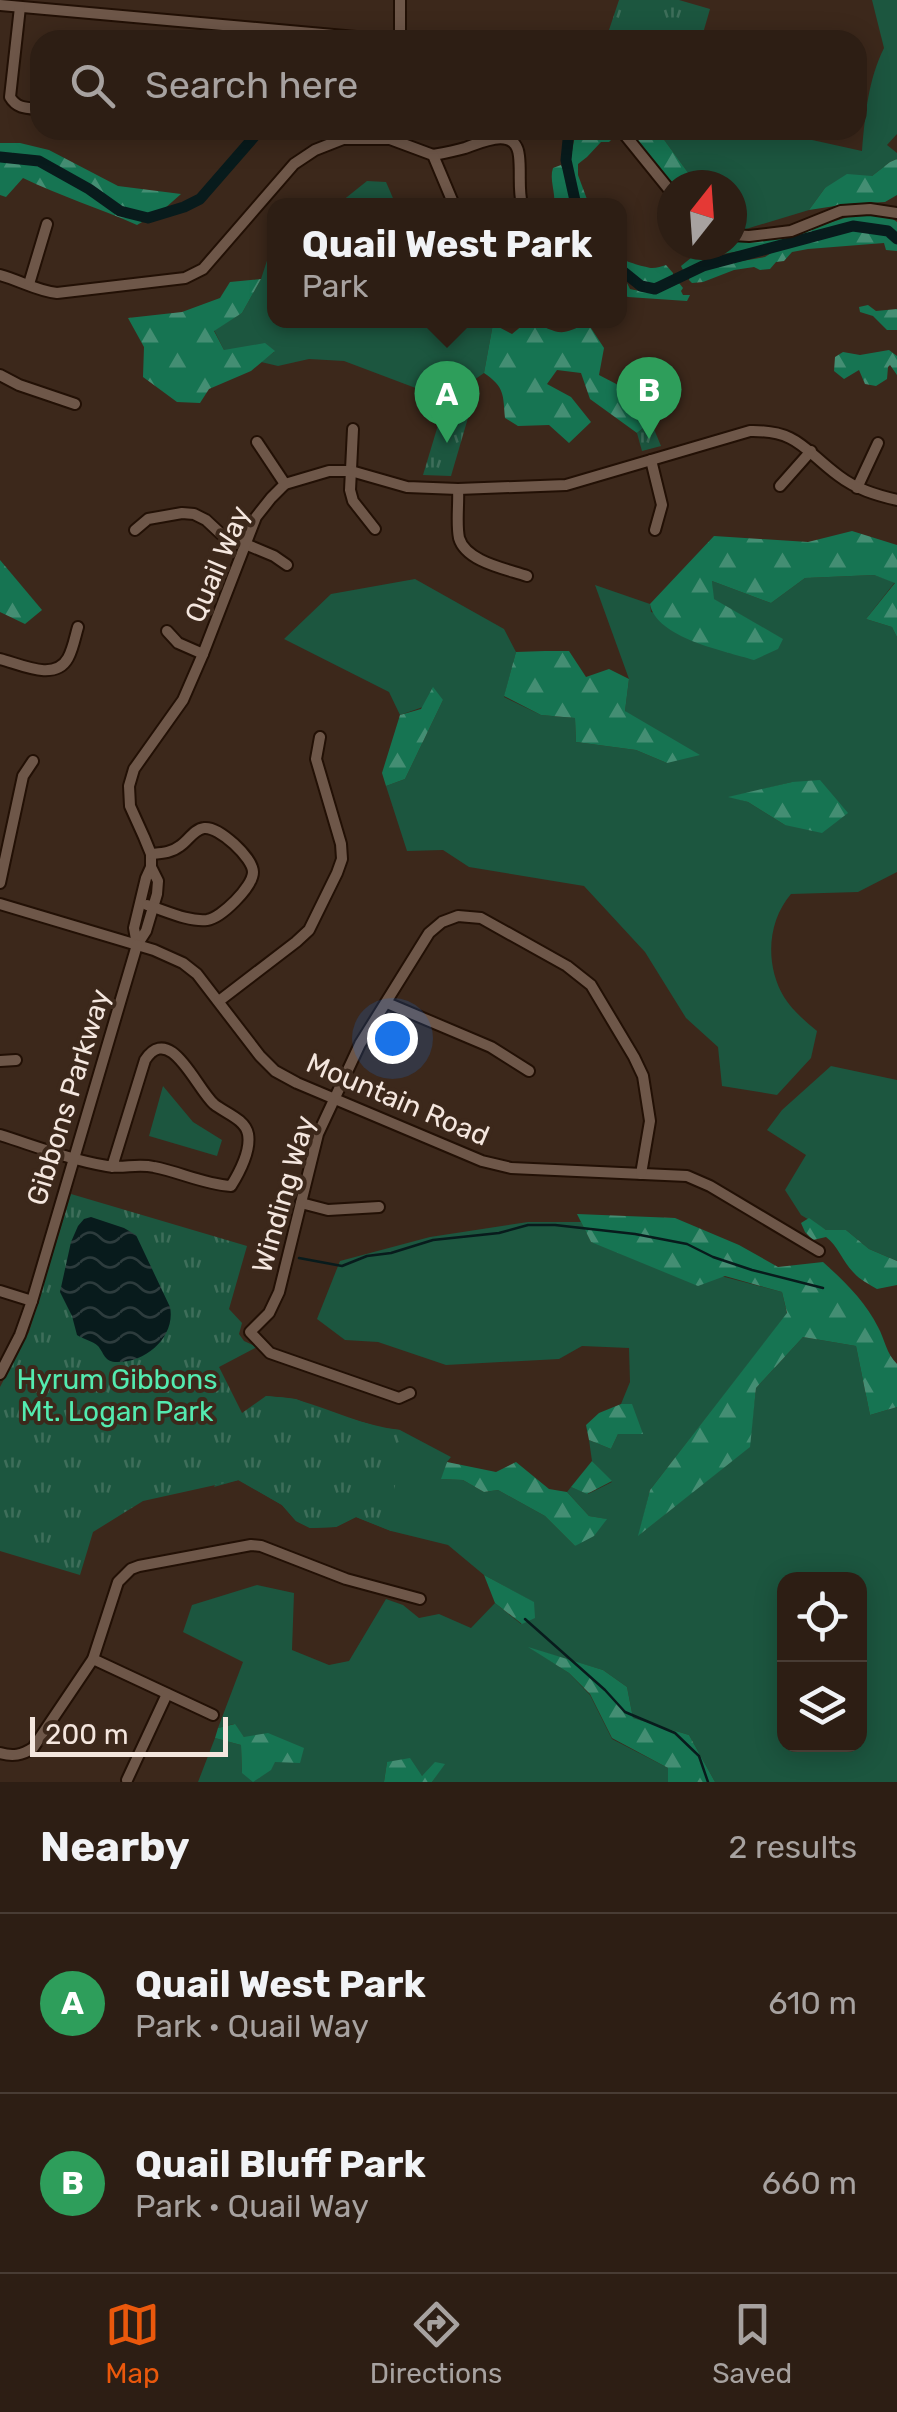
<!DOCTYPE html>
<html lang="en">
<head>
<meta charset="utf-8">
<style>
  :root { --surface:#2d1e14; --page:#35271d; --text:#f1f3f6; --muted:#a7a2a0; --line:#483c34; --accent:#ea580c }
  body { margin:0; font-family:Rubik,sans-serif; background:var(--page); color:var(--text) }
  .controls { position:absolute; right:30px; bottom:30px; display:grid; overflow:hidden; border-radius:20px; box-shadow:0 5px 25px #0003 }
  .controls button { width:90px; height:90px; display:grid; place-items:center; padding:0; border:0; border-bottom:2px solid var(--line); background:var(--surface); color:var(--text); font:50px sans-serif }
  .compass { position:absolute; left:657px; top:170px; width:90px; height:90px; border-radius:50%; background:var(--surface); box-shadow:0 5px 25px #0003; rotate:17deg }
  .scale { position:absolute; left:30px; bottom:25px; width:198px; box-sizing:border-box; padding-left:10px; border:5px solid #f4e6de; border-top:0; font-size:28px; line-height:35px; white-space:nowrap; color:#f4e6de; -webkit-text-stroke:8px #3c281b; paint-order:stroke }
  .you { position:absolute; left:392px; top:1038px; width:35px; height:35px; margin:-25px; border:8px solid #fff; border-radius:50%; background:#1a73e8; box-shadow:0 0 0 15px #1a73e833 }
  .badge { display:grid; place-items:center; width:65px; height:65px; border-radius:50%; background:var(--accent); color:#fff; font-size:32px; font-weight:700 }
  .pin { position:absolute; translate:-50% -82px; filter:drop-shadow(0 2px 5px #0008) }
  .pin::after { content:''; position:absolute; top:52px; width:35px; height:30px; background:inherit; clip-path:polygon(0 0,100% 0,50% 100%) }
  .popup { position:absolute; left:267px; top:198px; width:360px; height:130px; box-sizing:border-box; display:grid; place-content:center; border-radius:20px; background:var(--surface); filter:drop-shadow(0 2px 8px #0005); font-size:32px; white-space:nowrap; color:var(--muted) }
  .popup b { font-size:38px; color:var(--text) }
  .popup::after { content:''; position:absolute; left:50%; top:100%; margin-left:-20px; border:20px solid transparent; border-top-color:var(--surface) }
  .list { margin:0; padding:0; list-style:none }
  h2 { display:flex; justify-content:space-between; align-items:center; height:130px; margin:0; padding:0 40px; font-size:42px }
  h2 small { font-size:32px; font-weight:400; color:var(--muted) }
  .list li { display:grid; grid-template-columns:65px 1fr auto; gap:30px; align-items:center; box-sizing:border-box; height:180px; padding:0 40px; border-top:2px solid var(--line) }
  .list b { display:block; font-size:38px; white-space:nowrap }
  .list p { margin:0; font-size:32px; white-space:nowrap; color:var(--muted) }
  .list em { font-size:32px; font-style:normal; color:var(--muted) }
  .icon { flex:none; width:55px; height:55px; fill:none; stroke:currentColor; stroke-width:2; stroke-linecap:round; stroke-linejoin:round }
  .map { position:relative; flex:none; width:897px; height:1782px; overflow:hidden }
  .search { position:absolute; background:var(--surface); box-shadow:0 5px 25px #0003; left:30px; right:30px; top:30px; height:110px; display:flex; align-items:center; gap:25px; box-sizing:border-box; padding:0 35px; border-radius:30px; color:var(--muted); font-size:38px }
  .sheet { height:490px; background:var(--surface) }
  nav { display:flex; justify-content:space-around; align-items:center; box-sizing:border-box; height:140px; border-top:2px solid var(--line); background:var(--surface); font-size:28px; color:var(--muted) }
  nav a { display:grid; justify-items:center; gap:5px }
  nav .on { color:var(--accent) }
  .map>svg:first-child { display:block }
  .grass { fill:#1c563f; fill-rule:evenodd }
  .forest { fill:url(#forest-firs) }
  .park { fill:url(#park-tufts) }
  .water { fill:url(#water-waves) }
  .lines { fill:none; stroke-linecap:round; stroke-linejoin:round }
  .stream { stroke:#081b1c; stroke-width:2.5 }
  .river { stroke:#081b1c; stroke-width:11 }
  .minor-casing { stroke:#221005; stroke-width:14 }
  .minor { stroke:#6e5749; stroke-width:10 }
  .labels { text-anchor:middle; stroke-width:8; stroke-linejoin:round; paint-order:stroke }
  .street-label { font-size:28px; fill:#f4e6de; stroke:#3c281b }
  .park-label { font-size:28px; fill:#53ebb0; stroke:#3c281b }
</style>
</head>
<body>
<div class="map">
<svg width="897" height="1782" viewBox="0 0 897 1782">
  <defs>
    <pattern id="forest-firs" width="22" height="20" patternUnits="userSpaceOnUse" patternTransform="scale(2.5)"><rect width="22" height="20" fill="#167452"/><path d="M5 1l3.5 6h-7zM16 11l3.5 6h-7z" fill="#448e73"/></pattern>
    <pattern id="park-tufts" width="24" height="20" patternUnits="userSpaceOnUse" patternTransform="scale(2.5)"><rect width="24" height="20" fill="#1c563f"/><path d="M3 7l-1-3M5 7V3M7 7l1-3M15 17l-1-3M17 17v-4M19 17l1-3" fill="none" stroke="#3e6e5a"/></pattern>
    <pattern id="water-waves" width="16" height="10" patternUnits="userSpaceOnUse" patternTransform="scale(2.5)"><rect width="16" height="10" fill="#081b1c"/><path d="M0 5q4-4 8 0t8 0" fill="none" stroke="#2d3c3d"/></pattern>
  </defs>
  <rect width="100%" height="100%" fill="#3c281b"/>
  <g class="grass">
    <path d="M 872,0 L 897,0 L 897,134 L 887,145 L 897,153 L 897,159 L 890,162 L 872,176 L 825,188 L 809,210 L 746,229 L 732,229 L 732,185 L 697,185 L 657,130 L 767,130 L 862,151 C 865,116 868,80 884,48 Z"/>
    <polygon points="367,181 386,182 396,205 337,205"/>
    <polygon points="274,239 274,320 489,320 493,324 484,373 474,380 470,389 450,401 344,361 309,359 278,366 261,362 274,352 224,350 214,330 242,313 261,279"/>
    <path d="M 874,575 L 895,582 L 866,619 L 892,627 L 897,637 L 897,872 L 858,892 L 791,894 C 767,922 765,965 784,997 C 792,1010 806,1022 817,1031 L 811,1058 L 777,1095 L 722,1086 L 718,1047 L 686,1018 L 645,952 L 584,886 L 469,867 L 443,850 L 407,851 L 386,786 L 405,779 L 443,700 L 400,715 L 389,692 L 284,639 L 331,594 L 415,579 L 504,629 L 516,652 L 504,697 L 541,715 L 575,718 L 576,742 L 636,750 L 667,763 L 625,711 L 629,679 L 595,585 L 650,604 L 651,612 L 782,639 L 713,599 L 712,581 L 771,603 L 805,578 ZM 792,782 L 785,825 L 748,802 L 731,797 Z"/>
    <polygon points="831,1066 897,1080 897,1261 869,1249 846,1230 826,1230 801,1215 785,1190 806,1155 767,1130 782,1110"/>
    <polygon points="163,1086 193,1122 222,1140 217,1156 149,1136"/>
    <path d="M 528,1222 L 581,1222 L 591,1242 L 782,1292 L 787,1314 L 650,1490 L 639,1535 L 749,1447 L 756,1388 L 803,1337 L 856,1346 L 870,1415 L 897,1407 L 897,1782 L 715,1782 L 689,1735 L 633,1718 L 627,1687 L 603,1670 L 532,1649 L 569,1673 L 590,1695 L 612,1739 L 668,1768 L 668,1782 L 432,1782 L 444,1764 L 422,1776 L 387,1762 L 384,1782 L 198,1782 L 215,1738 L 241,1745 L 242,1773 L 244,1737 L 234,1724 L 218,1728 L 243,1662 L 183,1632 L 192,1605 L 257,1585 L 294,1593 L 292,1650 L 329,1665 L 349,1661 L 386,1599 L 403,1605 L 419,1618 L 439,1614 L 471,1628 L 495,1603 L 521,1624 L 533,1602 L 484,1575 L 448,1545 L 391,1531 L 356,1517 L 336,1527 L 310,1528 L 296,1521 L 282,1505 L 239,1480 L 214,1487 L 266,1396 L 296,1399 L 325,1411 L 382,1428 L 400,1430 L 451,1457 L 447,1462 L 442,1479 L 463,1480 L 484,1492 L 498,1490 L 545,1516 L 575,1546 L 606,1519 L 589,1516 L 567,1492 L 571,1487 L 588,1494 L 612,1482 L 592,1461 L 589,1440 L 611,1449 L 632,1404 L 621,1404 L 630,1382 L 629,1348 L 582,1346 L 559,1359 L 446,1365 L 378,1342 L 345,1340 L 317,1319 L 340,1261 L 430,1237 ZM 784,1580 L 860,1580 L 860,1744 L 784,1744 Z"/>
  </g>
  <g class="forest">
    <path d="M 576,130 L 617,130 L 617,134 L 609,142 L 601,142 L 587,157 L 578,164 L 578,175 L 588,202 L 587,205 L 554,205 C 556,193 549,179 553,168 L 561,165 L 567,178 Z"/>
    <polygon points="630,130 657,130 697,185 672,186"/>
    <path d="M 0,143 L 20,143 L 49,150 L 118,186 L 181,194 L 164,209 L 137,225 C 99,208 60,196 23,178 L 6,197 L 0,195 Z"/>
    <polygon points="897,159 897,195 885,202 848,204 809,210 825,188 847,174 872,176 890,162"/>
    <polygon points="857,214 890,217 897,222 897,251 886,250 884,243 808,249 792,252 784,261 776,262 770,269 760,270 754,267 734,270 703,282 692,283 689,280 690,275 702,268 765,257 779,248 812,241 823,236 821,232 776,245 710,256 687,269 683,270 681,266 707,245 732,245 732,243 801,232"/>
    <path d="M 620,258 C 624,261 647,268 652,268 C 657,268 662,266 666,265 L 673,273 L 673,277 C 647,289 639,282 620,266 Z"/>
    <path d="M 620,275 L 625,279 L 630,289 C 652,294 658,294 679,283 L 683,288 L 681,291 L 683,295 L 690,295 L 687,301 L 628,297 L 620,293 Z"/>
    <polygon points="261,279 242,313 214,331 224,350 265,343 275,351 251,371 209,389 200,403 177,402 143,377 144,347 128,318 182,312 220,298 230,282"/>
    <polygon points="868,305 876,311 897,309 897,330 887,330 873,316 860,312 859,307"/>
    <path d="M 529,320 C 557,332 559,339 587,322 L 604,348 L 599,375 L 622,387 L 671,394 L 651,422 L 637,433 L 590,399 L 581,373 L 557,370 L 547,384 L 571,397 L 591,422 L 569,443 L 549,425 L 518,426 L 505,418 C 503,395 505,387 484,373 L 493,324 L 512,334 Z"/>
    <polygon points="889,350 897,356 897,375 890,365 888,367 887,379 876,386 865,384 859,370 844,379 834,371 835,357 843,352 860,355"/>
    <path d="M 852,531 L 897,545 L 897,637 L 892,627 L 866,619 L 895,583 L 874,575 L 805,578 L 771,603 L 712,581 L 714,599 L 783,639 L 778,649 L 754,660 C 725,651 656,638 650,604 L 714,536 L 808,542 Z"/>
    <polygon points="0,560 42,610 25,624 0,612"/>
    <polygon points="545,651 569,651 586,677 609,669 629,679 625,711 700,755 667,763 636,750 576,742 575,718 541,715 504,696 516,652"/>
    <polygon points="433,687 443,700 405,779 386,786 382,773 400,715 421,709"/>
    <polygon points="820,780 848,813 822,833 785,825 748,802 728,797 792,782"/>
    <path d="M 577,1214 L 675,1218 L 739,1245 L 778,1267 L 823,1262 C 844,1281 865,1301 878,1327 C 885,1340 886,1353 897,1364 L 897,1407 L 870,1415 L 856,1346 L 803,1337 L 756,1388 L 750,1447 L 638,1536 L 650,1490 L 787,1313 L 782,1292 L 725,1276 L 698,1286 L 591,1242 Z"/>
    <path d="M 809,1218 L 826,1230 L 846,1230 L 869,1249 L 897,1261 L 897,1285 L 877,1289 C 869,1284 860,1280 854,1273 C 843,1262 838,1246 826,1237 L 813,1240 L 805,1232 L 801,1223 Z"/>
    <polygon points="621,1404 632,1404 643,1434 618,1434 611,1449 589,1440 586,1425 599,1413"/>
    <polygon points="592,1461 612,1481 587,1494 571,1487"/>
    <polygon points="447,1462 496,1472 516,1462 549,1489 567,1492 589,1516 607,1519 594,1536 575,1546 545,1516 498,1490 484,1492 463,1480 441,1479"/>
    <polygon points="484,1575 534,1602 535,1618 522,1624 495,1603"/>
    <polygon points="528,1647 603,1670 627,1687 633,1718 689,1735 715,1782 668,1782 668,1768 612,1738 590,1694 569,1673"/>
    <polygon points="235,1724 244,1737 268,1733 304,1748 300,1763 275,1762 271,1770 253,1782 242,1773 241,1745 215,1738 218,1728"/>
    <polygon points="410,1758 422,1776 435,1762 445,1764 432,1782 384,1782 387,1762"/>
  </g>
  <g class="park">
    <polygon points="619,0 679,0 710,9 701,40 622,40 608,33"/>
    <polygon points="445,402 465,406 470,411 451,476 423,475"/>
    <polygon points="651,422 661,446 642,451 637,433"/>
    <path d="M 71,1194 L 247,1246 L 229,1309 L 242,1323 L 239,1334 L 244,1341 L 257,1347 L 219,1367 L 242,1413 L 266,1396 C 276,1397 288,1397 298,1400 C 332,1410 364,1426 400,1430 L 391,1531 L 356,1517 L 336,1527 L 310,1528 L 296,1521 L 282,1505 L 238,1480 L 143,1501 L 93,1532 L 80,1575 L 0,1551 L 0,1387 L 29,1332 Z"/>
  </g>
  <path class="water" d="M 91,1217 L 124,1228 L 136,1235 L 170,1307 C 176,1337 145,1364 115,1362 C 104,1361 104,1353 98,1346 C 93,1341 83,1339 77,1335 L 72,1316 L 60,1292 L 71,1242 L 78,1226 L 84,1219 Z"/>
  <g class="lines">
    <g class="stream">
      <polyline points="299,1258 342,1266 367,1256 391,1253 433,1240 499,1233 528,1225 555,1225 635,1234 687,1244 713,1257 752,1270 823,1288"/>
      <polyline points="525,1619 605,1690 625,1712 675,1733 699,1756 708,1782"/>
    </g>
    <g class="river">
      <polyline points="569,130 566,160 576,205"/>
      <polyline points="0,157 39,161 89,189 120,211 148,218 184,207 200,199 260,130"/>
      <polyline points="620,269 641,286 655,289 703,266 853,226 888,231 897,239"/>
    </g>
    <defs>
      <g id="minor">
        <polyline points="400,0 400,40"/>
        <polyline points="0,5 389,40"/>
        <path d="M 20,7 L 10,97 C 17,109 27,108 40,109"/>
        <polyline points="621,130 672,193"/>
        <path d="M 433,155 C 444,153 455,151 465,148 C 482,142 516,126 519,156 C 521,173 518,188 522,205"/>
        <polyline points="732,235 749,236 791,231 841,211 870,209 897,213"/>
        <path d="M 0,275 C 19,280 37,291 57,293 L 185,278 L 203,269 L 294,164 L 315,150 L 343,139 L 390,139 L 433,155 L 454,205"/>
        <polyline points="29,284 47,224"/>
        <polyline points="0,375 19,385 75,404"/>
        <polyline points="353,429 350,490 353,501 375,529"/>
        <polyline points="257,442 285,484"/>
        <polyline points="651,460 662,505 655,530"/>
        <polyline points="780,486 811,451"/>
        <polyline points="857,488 878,443"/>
        <path d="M 458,489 C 459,504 456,523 459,538 C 466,562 507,569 527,576"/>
        <polyline points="135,530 148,519 182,513 194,514 206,520 221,534 274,556 287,565"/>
        <polyline points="167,631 178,643 203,654"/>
        <path d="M 0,659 C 20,664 55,682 68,658 C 73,649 75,637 78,627"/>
        <path d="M 151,867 L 146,878 L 134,928 L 137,945 L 146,931 L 157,894 L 158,881 L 151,867 L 151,854 L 144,837 L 130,806 L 129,786 L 134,769 L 183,700 L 203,654 L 256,517 L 271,498 L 285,484 L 329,471 L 351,471 L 407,487 L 458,489 L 566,485 L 750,431 C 798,430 804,450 839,476 C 856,489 876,495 897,500"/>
        <polyline points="0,883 23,776 33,761"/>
        <polyline points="0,904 154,950 183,963 197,974 260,1056 275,1071 297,1083 482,1161 511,1168 687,1176 710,1186 819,1251"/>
        <path d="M 147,905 C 164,910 188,922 207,920 C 221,918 253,887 253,872 C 253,858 219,826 204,828 C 194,829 188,841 180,846 C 171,853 161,853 151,854"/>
        <polyline points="219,1001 296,942 309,930 337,873 342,859 341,844 316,759 320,737"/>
        <polyline points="387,1003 491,1047 529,1071"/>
        <polyline points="0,1061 16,1060"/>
        <path d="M 0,1135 C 35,1146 71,1160 107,1166 C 123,1169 137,1163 154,1167 C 180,1172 203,1184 231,1186 C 239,1173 251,1150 248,1134 C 245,1119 225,1113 214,1104 C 196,1088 170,1022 145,1060 L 112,1167"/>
        <polyline points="301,1203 328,1210 379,1207"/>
        <polyline points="0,1291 32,1301"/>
        <polyline points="0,1374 20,1335 32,1301 137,945"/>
        <polyline points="410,1393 399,1398 270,1353 250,1332 269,1313 279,1292 318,1134 360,1044 429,933 442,922 458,916 481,918 567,966 591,985 634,1057 643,1076 650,1121 641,1174"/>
        <polyline points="93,1659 213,1715"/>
        <path d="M 0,1753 C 13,1757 22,1755 33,1748 L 93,1659 L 118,1582 L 131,1569 L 139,1566 L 251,1545 L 261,1546 L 346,1579 L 420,1599"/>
        <polyline points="127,1780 167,1694"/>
      </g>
    </defs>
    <use href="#minor" class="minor-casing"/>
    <use href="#minor" class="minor"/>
  </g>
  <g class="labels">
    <g class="street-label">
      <text transform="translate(217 564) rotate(-67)" y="10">Quail Way</text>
      <text transform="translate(68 1097) rotate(-73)" y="10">Gibbons Parkway</text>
      <text transform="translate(398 1099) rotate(23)" y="10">Mountain Road</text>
      <text transform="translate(283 1194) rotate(-74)" y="10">Winding Way</text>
    </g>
    <g class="park-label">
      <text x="117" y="1389">Hyrum Gibbons<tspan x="117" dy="32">Mt. Logan Park</tspan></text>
    </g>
  </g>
</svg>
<div class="controls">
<button><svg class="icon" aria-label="locate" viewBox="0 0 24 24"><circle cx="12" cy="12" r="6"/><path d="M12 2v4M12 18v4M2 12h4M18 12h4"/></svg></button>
<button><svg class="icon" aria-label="layers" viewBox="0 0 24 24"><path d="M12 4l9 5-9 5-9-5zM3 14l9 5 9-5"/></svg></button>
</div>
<svg class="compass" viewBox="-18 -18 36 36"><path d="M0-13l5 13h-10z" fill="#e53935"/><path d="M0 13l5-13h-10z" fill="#a7a2a0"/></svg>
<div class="scale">200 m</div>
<div class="you"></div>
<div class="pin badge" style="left:447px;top:443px;background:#2e9e5b">A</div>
<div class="popup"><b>Quail West Park</b>Park</div>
<div class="pin badge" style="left:649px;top:439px;background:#2e9e5b">B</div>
<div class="search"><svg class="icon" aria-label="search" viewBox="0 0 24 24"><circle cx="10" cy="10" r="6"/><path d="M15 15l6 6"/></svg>Search here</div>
</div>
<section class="sheet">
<h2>Nearby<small>2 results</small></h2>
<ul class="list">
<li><span class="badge" style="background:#2e9e5b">A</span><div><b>Quail West Park</b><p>Park · Quail Way</p></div><em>610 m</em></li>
<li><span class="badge" style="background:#2e9e5b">B</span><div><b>Quail Bluff Park</b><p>Park · Quail Way</p></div><em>660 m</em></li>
</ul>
</section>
<nav>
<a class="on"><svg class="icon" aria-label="map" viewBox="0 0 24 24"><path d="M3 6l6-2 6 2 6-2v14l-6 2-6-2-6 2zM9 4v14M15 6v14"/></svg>Map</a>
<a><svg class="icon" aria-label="directions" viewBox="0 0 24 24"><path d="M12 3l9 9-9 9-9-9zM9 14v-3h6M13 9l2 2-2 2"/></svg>Directions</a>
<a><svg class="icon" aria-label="saved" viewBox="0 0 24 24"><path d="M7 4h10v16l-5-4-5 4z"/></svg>Saved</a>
</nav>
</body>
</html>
